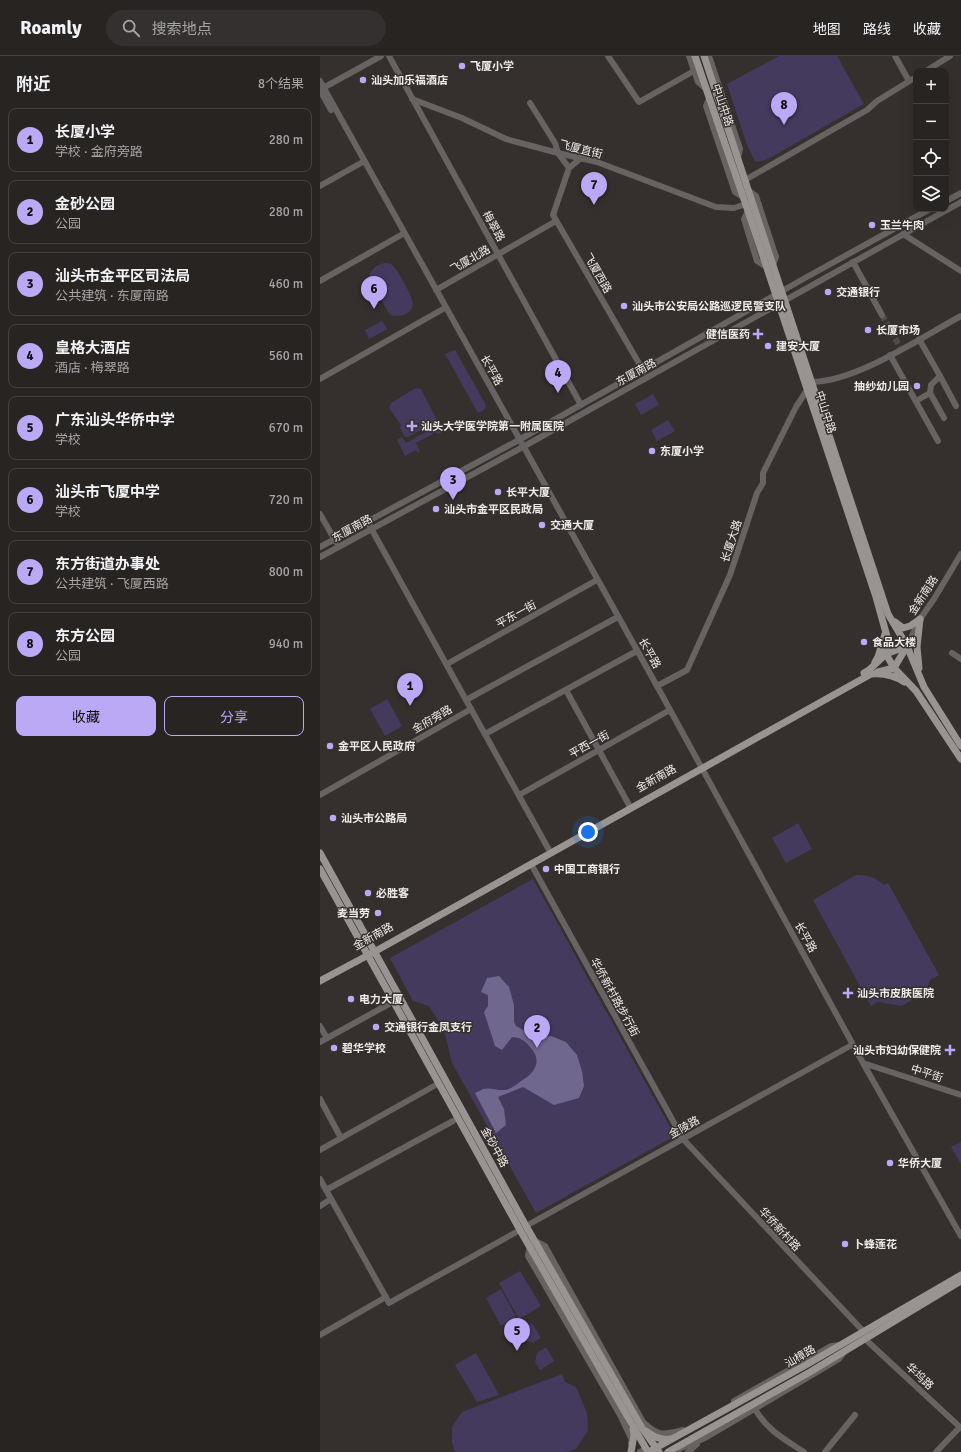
<!DOCTYPE html>
<html lang="zh">
<head>
<meta charset="utf-8">
<style>
  :root { --surface:#282422; --page:#34302f; --text:#f1f3f6; --muted:#a5a4a5; --line:#444140; --accent:#bca9f5 }
  body { margin:0; font-family:Signika,"Noto Sans SC",sans-serif; background:var(--page); color:var(--text) }
  .controls { position:absolute; right:12px; top:12px; display:grid; overflow:hidden; border-radius:8px; box-shadow:0 4px 16px #0002 }
  .controls button { width:36px; height:36px; display:grid; place-items:center; padding:0; border:0; border-bottom:1px solid var(--line); background:var(--surface); color:var(--text); font:20px sans-serif }
  .you { position:absolute; left:268px; top:776px; width:14px; height:14px; margin:-10px; border:3px solid #fff; border-radius:50%; background:#1a73e8; box-shadow:0 0 0 6px #1a73e833 }
  .badge { display:grid; place-items:center; width:26px; height:26px; border-radius:50%; background:var(--accent); color:#111; font-size:13px; font-weight:700 }
  .pin { position:absolute; translate:-50% -33px; filter:drop-shadow(0 1px 2px #0008) }
  .pin::after { content:''; position:absolute; top:21px; width:14px; height:12px; background:inherit; clip-path:polygon(0 0,100% 0,50% 100%) }
  .list { margin:0; padding:0; list-style:none }
  h2 { display:flex; justify-content:space-between; align-items:center; height:52px; margin:0; padding:0 16px; font-size:17px }
  h2 small { font-size:13px; font-weight:400; color:var(--muted) }
  .list li { display:grid; grid-template-columns:26px 1fr auto; gap:12px; align-items:center; box-sizing:border-box; height:64px; margin:0 8px 8px; padding:0 8px; border:1px solid var(--line); border-radius:8px }
  .list b { display:block; font-size:15px; white-space:nowrap }
  .list p { margin:0; font-size:13px; white-space:nowrap; color:var(--muted) }
  .list em { font-size:13px; font-style:normal; color:var(--muted) }
  .actions { display:flex; gap:8px; padding:12px 16px }
  .actions a { flex:1; padding:9px 0; border:1px solid var(--accent); border-radius:8px; text-align:center; font-size:14px; color:var(--accent) }
  .actions .main { background:var(--accent); color:#111 }
  .icon { flex:none; width:22px; height:22px; fill:none; stroke:currentColor; stroke-width:2; stroke-linecap:round; stroke-linejoin:round }
  .map { position:relative; flex:none; width:641px; height:1396px; overflow:hidden }
  header { display:flex; align-items:center; gap:24px; box-sizing:border-box; height:56px; padding:0 20px; background:var(--surface); border-bottom:1px solid var(--line) }
  header strong { font-size:19px }
  nav { display:flex; gap:22px; margin-inline-start:auto; font-size:14px }
  .search { width:280px; height:36px; background:var(--page); display:flex; align-items:center; gap:10px; box-sizing:border-box; padding:0 14px; border-radius:22px; color:var(--muted); font-size:15px }
  main { display:flex }
  aside { flex:1; background:var(--surface) }
  .map>svg:first-child { display:block }
  .green { fill:#443a5e }
  .water { fill:#70678f }
  .lines { fill:none; stroke-linecap:round; stroke-linejoin:round }
  .minor-tunnel { stroke:#514c49; stroke-width:6; stroke-dasharray:6 3; stroke-linecap:butt }
  .minor { stroke:#666362; stroke-width:6 }
  .major { stroke:#999491; stroke-width:7 }
  .poi-dot { fill:#bca9f5; stroke:#35302d; stroke-width:1.5 }
  .labels { text-anchor:middle; stroke-width:3; stroke-linejoin:round; paint-order:stroke }
  .poi-label { font-size:11px; font-weight:bold; fill:#eeecea; stroke:#35302d; text-anchor:start }
  .street-label { font-size:11px; fill:#eeecea; stroke:#35302d }
</style>
</head>
<body>
<header>
<strong>Roamly</strong>
<div class="search"><svg class="icon" aria-label="search" viewBox="0 0 24 24"><circle cx="10" cy="10" r="6"/><path d="M15 15l6 6"/></svg>搜索地点</div>
<nav><a>地图</a><a>路线</a><a>收藏</a></nav>
</header>
<main>
<aside>
<h2>附近<small>8个结果</small></h2>
<ul class="list">
<li><span class="badge">1</span><div><b>长厦小学</b><p>学校 · 金府旁路</p></div><em>280 m</em></li>
<li><span class="badge">2</span><div><b>金砂公园</b><p>公园</p></div><em>280 m</em></li>
<li><span class="badge">3</span><div><b>汕头市金平区司法局</b><p>公共建筑 · 东厦南路</p></div><em>460 m</em></li>
<li><span class="badge">4</span><div><b>皇格大酒店</b><p>酒店 · 梅翠路</p></div><em>560 m</em></li>
<li><span class="badge">5</span><div><b>广东汕头华侨中学</b><p>学校</p></div><em>670 m</em></li>
<li><span class="badge">6</span><div><b>汕头市飞厦中学</b><p>学校</p></div><em>720 m</em></li>
<li><span class="badge">7</span><div><b>东方街道办事处</b><p>公共建筑 · 飞厦西路</p></div><em>800 m</em></li>
<li><span class="badge">8</span><div><b>东方公园</b><p>公园</p></div><em>940 m</em></li>
</ul>
<div class="actions"><a class="main">收藏</a><a>分享</a></div>
</aside>
<div class="map">
<svg width="641" height="1396" viewBox="0 0 641 1396">
  <rect width="100%" height="100%" fill="#35302d"/>
  <g class="green">
    <polygon points="459,0 517,0 544,48 448,103 438,106 435,105 427,89 407,28"/>
    <path d="M 66,207 C 69,207 72,208 74,211 C 78,215 91,238 92,244 C 96,258 80,262 70,259 L 50,224 C 48,214 57,208 66,207 Z"/>
    <polygon points="62,265 67,273 49,283 45,274"/>
    <polygon points="135,294 166,349 164,354 158,357 125,298"/>
    <polygon points="96,332 101,333 116,362 116,366 88,381 85,381 80,372 81,369 69,352 71,347"/>
    <polygon points="333,338 339,349 321,359 315,348"/>
    <polygon points="348,364 355,375 337,385 331,374"/>
    <polygon points="119,369 123,376 117,378 116,376 96,387 100,395 98,397 96,394 85,400 77,384 82,381 86,387"/>
    <polygon points="67,643 82,670 65,680 50,653"/>
    <polygon points="478,767 492,793 466,807 452,782"/>
    <path d="M 536,819 C 548,819 555,821 564,829 L 568,827 L 619,919 L 610,924 L 606,935 L 582,950 L 558,946 L 551,950 L 493,844 Z"/>
    <polygon points="213,823 355,1080 216,1157 132,1007 125,978 118,964 109,950 93,945 70,902"/>
    <polygon points="641,1086 641,1108 631,1091"/>
    <polygon points="200,1215 221,1250 199,1263 179,1227"/>
    <polygon points="181,1233 196,1261 181,1270 166,1242"/>
    <polygon points="212,1267 221,1282 212,1287 204,1284 199,1275"/>
    <polygon points="226,1291 234,1305 220,1314 215,1306 217,1297"/>
    <polygon points="156,1297 179,1339 157,1346 135,1309"/>
    <polygon points="242,1318 245,1326 256,1331 267,1357 268,1375 256,1393 247,1396 135,1396 132,1387 132,1371 142,1356"/>
  </g>
  <path class="water" d="M 179,920 L 189,931 L 194,949 L 194,966 L 196,970 L 215,981 L 231,980 L 246,986 L 257,999 L 262,1015 L 264,1030 L 259,1042 L 234,1049 L 203,1031 L 178,1041 L 184,1053 L 186,1069 L 176,1077 L 155,1037 C 158,1036 161,1034 163,1033 C 170,1031 178,1035 185,1034 C 191,1033 196,1029 201,1025 C 215,1017 223,1005 210,991 C 206,985 199,981 192,981 L 182,994 L 175,990 L 164,956 L 168,950 L 168,939 L 161,936 L 167,922 Z"/>
  <g class="lines">
    <polyline class="minor-tunnel" points="562,259 580,291"/>
    <g class="minor">
      <polyline points="69,0 261,349"/>
      <polyline points="288,0 319,46 374,15"/>
      <polyline points="369,0 378,26 386,33"/>
      <polyline points="389,0 420,93 418,102"/>
      <polyline points="575,0 589,25"/>
      <polyline points="606,15 630,0"/>
      <polyline points="0,25 337,630 543,1007 641,1180"/>
      <polyline points="1,33 61,0"/>
      <polyline points="0,34 11,54"/>
      <polyline points="92,43 142,62 186,83 238,97 277,106 396,151 414,152 426,148"/>
      <polyline points="389,43 386,50 415,136 423,141"/>
      <polyline points="210,47 235,87 238,97 249,112 233,159 324,316"/>
      <polyline points="249,112 261,102"/>
      <polyline points="425,124 547,54 557,45 596,21"/>
      <polyline points="0,130 41,107"/>
      <polyline points="429,135 436,140 456,201 453,209"/>
      <polyline points="626,145 641,137"/>
      <polyline points="428,155 424,163 437,205 445,210"/>
      <polyline points="583,178 641,215"/>
      <polyline points="533,206 562,259"/>
      <polyline points="0,225 81,179"/>
      <polyline points="116,234 236,165"/>
      <polyline points="570,299 618,385"/>
      <polyline points="620,320 636,350"/>
      <polyline points="0,323 123,253"/>
      <path d="M 493,326 C 539,324 600,282 641,260"/>
      <polyline points="610,337 624,362"/>
      <polyline points="596,345 610,337 611,329 620,320 599,283"/>
      <polyline points="0,458 16,486"/>
      <polyline points="47,465 229,794"/>
      <polyline points="0,491 197,385 485,222 610,153"/>
      <polyline points="0,501 201,392 641,146"/>
      <polyline points="587,590 600,563 614,543 641,498"/>
      <polyline points="632,597 641,603"/>
      <polyline points="127,608 275,525"/>
      <polyline points="337,630 367,614 410,519 437,437 443,427 443,417 476,351 487,334"/>
      <polyline points="246,634 309,749"/>
      <polyline points="146,644 296,562"/>
      <polyline points="165,678 315,596"/>
      <polyline points="0,739 151,653"/>
      <polyline points="199,739 348,655"/>
      <polyline points="211,808 363,1083 544,1276"/>
      <polyline points="0,970 7,982"/>
      <polyline points="0,986 69,948"/>
      <polyline points="543,1007 641,1039"/>
      <polyline points="0,1043 21,1082"/>
      <polyline points="0,1094 114,1030"/>
      <polyline points="0,1123 69,1247 200,1174"/>
      <polyline points="6,1134 133,1065"/>
      <polyline points="0,1150 11,1143"/>
      <polyline points="206,1170 530,990"/>
      <path d="M 215,1185 L 225,1190 L 323,1366 C 339,1381 343,1379 363,1374"/>
      <polyline points="210,1190 208,1200 300,1359 312,1384 311,1387"/>
      <polyline points="0,1279 66,1241"/>
      <polyline points="545,1283 641,1372"/>
      <polyline points="414,1345 511,1290 520,1289"/>
      <path d="M 435,1353 C 447,1374 464,1383 484,1396"/>
      <polyline points="359,1393 385,1382 519,1303 524,1296"/>
      <polyline points="320,1396 324,1394"/>
      <polyline points="368,1396 377,1388"/>
      <polyline points="505,1396 535,1359"/>
      <polyline points="616,1396 640,1371"/>
    </g>
    <g class="major">
      <polyline points="375,0 428,155 556,541 568,584 566,598 574,612 596,635 641,703"/>
      <polyline points="384,0 568,558 587,590 604,631 641,690"/>
      <polyline points="575,566 583,572 590,570 600,563"/>
      <polyline points="555,606 558,601 565,578"/>
      <polyline points="599,612 597,591 600,563"/>
      <polyline points="558,616 574,612 587,590"/>
      <polyline points="544,617 549,614 566,598 587,590"/>
      <polyline points="0,797 206,1170 322,1372 339,1396"/>
      <polyline points="0,813 200,1174 328,1396"/>
      <path d="M 0,925 L 54,896 L 551,618 C 563,617 574,619 584,626"/>
      <path d="M 326,1375 C 333,1380 341,1385 351,1383"/>
      <polyline points="332,1394 486,1309 641,1219"/>
      <polyline points="311,1396 314,1379 313,1373"/>
      <polyline points="348,1396 490,1316 641,1225"/>
    </g>
  </g>
  <g class="poi-dot">
    <circle cx="142" cy="10" r="4"/>
    <circle cx="43" cy="24" r="4"/>
    <circle cx="552" cy="169" r="4"/>
    <circle cx="508" cy="236" r="4"/>
    <circle cx="304" cy="250" r="4"/>
    <circle cx="548" cy="274" r="4"/>
    <path d="M436 272h4v4h4v4h-4v4h-4v-4h-4v-4h4z"/>
    <circle cx="448" cy="290" r="4"/>
    <circle cx="597" cy="330" r="4"/>
    <path d="M90 364h4v4h4v4h-4v4h-4v-4h-4v-4h4z"/>
    <circle cx="332" cy="395" r="4"/>
    <circle cx="178" cy="436" r="4"/>
    <circle cx="116" cy="453" r="4"/>
    <circle cx="222" cy="469" r="4"/>
    <circle cx="544" cy="586" r="4"/>
    <circle cx="10" cy="690" r="4"/>
    <circle cx="13" cy="762" r="4"/>
    <circle cx="226" cy="813" r="4"/>
    <circle cx="48" cy="837" r="4"/>
    <circle cx="58" cy="857" r="4"/>
    <path d="M526 931h4v4h4v4h-4v4h-4v-4h-4v-4h4z"/>
    <circle cx="31" cy="943" r="4"/>
    <circle cx="56" cy="971" r="4"/>
    <circle cx="14" cy="992" r="4"/>
    <path d="M628 988h4v4h4v4h-4v4h-4v-4h-4v-4h4z"/>
    <circle cx="570" cy="1107" r="4"/>
    <circle cx="525" cy="1188" r="4"/>
  </g>
  <g class="labels">
    <g class="poi-label">
      <text x="150" y="14">飞厦小学</text>
      <text x="51" y="28">汕头加乐福酒店</text>
      <text x="560" y="173">玉兰牛肉</text>
      <text x="516" y="240">交通银行</text>
      <text x="312" y="254">汕头市公安局公路巡逻民警支队</text>
      <text x="556" y="278">长厦市场</text>
      <text x="430" y="282" text-anchor="end">健信医药</text>
      <text x="456" y="294">建安大厦</text>
      <text x="589" y="334" text-anchor="end">抽纱幼儿园</text>
      <text x="101" y="374">汕头大学医学院第一附属医院</text>
      <text x="340" y="399">东厦小学</text>
      <text x="186" y="440">长平大厦</text>
      <text x="124" y="457">汕头市金平区民政局</text>
      <text x="230" y="473">交通大厦</text>
      <text x="552" y="590">食品大楼</text>
      <text x="18" y="694">金平区人民政府</text>
      <text x="21" y="766">汕头市公路局</text>
      <text x="234" y="817">中国工商银行</text>
      <text x="56" y="841">必胜客</text>
      <text x="50" y="861" text-anchor="end">麦当劳</text>
      <text x="537" y="941">汕头市皮肤医院</text>
      <text x="39" y="947">电力大厦</text>
      <text x="64" y="975">交通银行金凤支行</text>
      <text x="22" y="996">碧华学校</text>
      <text x="621" y="998" text-anchor="end">汕头市妇幼保健院</text>
      <text x="578" y="1111">华侨大厦</text>
      <text x="533" y="1192">卜蜂莲花</text>
    </g>
    <g class="street-label">
      <text transform="translate(403 49) rotate(71)" y="4">中山中路</text>
      <text transform="translate(261 93) rotate(14)" y="4">飞厦直街</text>
      <text transform="translate(174 170) rotate(61)" y="4">梅翠路</text>
      <text transform="translate(150 203) rotate(-30)" y="4">飞厦北路</text>
      <text transform="translate(278 217) rotate(60)" y="4">飞厦西路</text>
      <text transform="translate(172 314) rotate(61)" y="4">长平路</text>
      <text transform="translate(316 316) rotate(-29)" y="4">东厦南路</text>
      <text transform="translate(506 356) rotate(72)" y="4">中山中路</text>
      <text transform="translate(32 472) rotate(-29)" y="4">东厦南路</text>
      <text transform="translate(411 485) rotate(-72)" y="4">长厦大路</text>
      <text transform="translate(603 539) rotate(-57)" y="4">金新南路</text>
      <text transform="translate(196 558) rotate(-29)" y="4">平东一街</text>
      <text transform="translate(330 597) rotate(61)" y="4">长平路</text>
      <text transform="translate(112 663) rotate(-30)" y="4">金府旁路</text>
      <text transform="translate(269 688) rotate(-29)" y="4">平西一街</text>
      <text transform="translate(336 722) rotate(-29)" y="4">金新南路</text>
      <text transform="translate(53 880) rotate(-29)" y="4">金新南路</text>
      <text transform="translate(486 881) rotate(61)" y="4">长平路</text>
      <text transform="translate(295 941) rotate(61)" y="4">华侨新村路步行街</text>
      <text transform="translate(607 1017) rotate(18)" y="4">中平街</text>
      <text transform="translate(364 1071) rotate(-29)" y="4">金陵路</text>
      <text transform="translate(175 1091) rotate(61)" y="4">金砂中路</text>
      <text transform="translate(460 1173) rotate(47)" y="4">华侨新村路</text>
      <text transform="translate(480 1300) rotate(-30)" y="4">汕樟路</text>
      <text transform="translate(600 1320) rotate(43)" y="4">华坞路</text>
    </g>
  </g>
</svg>
<div class="controls">
<button>+</button>
<button>−</button>
<button><svg class="icon" aria-label="locate" viewBox="0 0 24 24"><circle cx="12" cy="12" r="6"/><path d="M12 2v4M12 18v4M2 12h4M18 12h4"/></svg></button>
<button><svg class="icon" aria-label="layers" viewBox="0 0 24 24"><path d="M12 4l9 5-9 5-9-5zM3 14l9 5 9-5"/></svg></button>
</div>
<div class="you"></div>
<div class="pin badge" style="left:90px;top:650px">1</div>
<div class="pin badge" style="left:217px;top:992px">2</div>
<div class="pin badge" style="left:133px;top:444px">3</div>
<div class="pin badge" style="left:238px;top:337px">4</div>
<div class="pin badge" style="left:197px;top:1295px">5</div>
<div class="pin badge" style="left:54px;top:253px">6</div>
<div class="pin badge" style="left:274px;top:149px">7</div>
<div class="pin badge" style="left:464px;top:69px">8</div>
</div>
</main>
</body>
</html>
